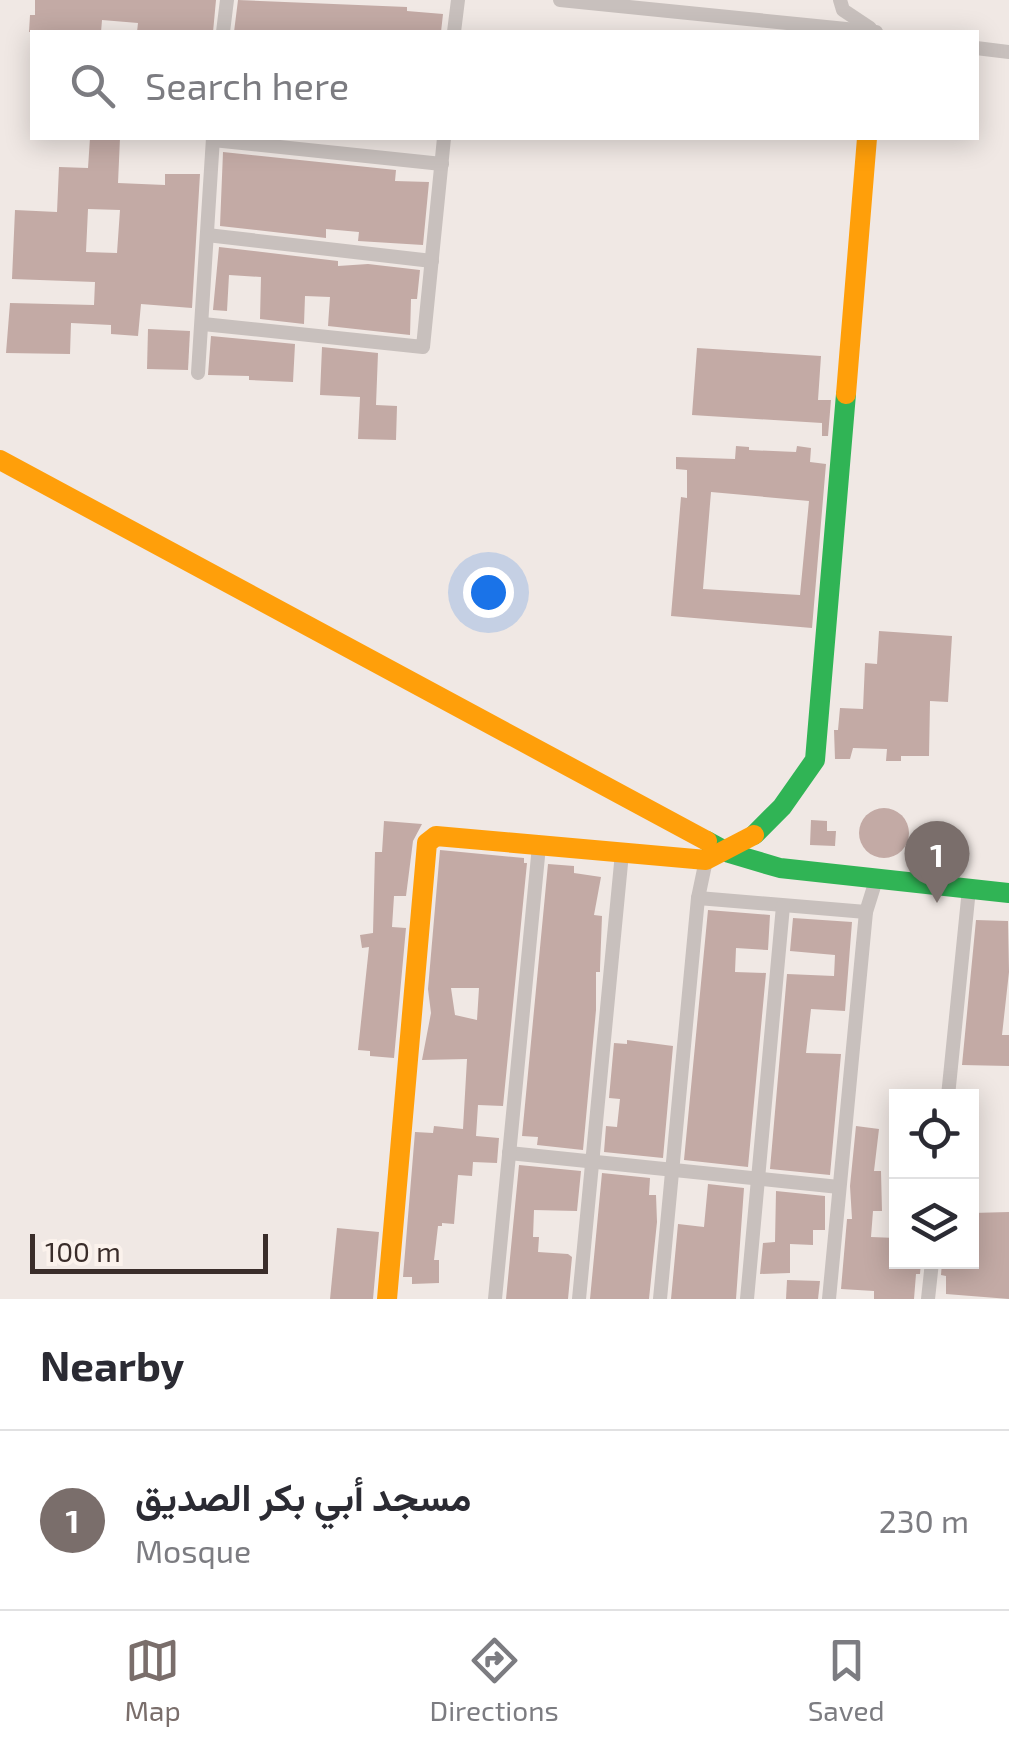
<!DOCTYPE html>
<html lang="en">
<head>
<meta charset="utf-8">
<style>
  :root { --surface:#fff; --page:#f7f7f7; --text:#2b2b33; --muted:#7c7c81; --line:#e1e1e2; --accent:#7a6e6b }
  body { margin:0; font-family:"Exo 2",Vazirmatn,sans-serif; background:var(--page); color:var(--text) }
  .controls { position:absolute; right:30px; bottom:30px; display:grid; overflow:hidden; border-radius:0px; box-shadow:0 5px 25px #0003 }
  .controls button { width:90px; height:90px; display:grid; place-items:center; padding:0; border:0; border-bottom:2px solid var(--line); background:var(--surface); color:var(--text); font:50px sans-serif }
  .scale { position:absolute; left:30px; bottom:25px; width:238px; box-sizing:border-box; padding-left:10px; border:5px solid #3a2d2a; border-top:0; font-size:28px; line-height:35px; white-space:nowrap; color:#3a2d2a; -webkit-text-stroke:8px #fbf2ec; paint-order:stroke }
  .you { position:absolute; left:488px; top:592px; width:35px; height:35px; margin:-25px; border:8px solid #fff; border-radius:50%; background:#1a73e8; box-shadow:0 0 0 15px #1a73e833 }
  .badge { display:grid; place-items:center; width:65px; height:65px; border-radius:50%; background:var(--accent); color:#fff; font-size:32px; font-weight:700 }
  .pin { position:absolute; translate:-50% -82px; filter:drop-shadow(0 2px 5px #0008) }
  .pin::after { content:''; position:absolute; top:52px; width:35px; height:30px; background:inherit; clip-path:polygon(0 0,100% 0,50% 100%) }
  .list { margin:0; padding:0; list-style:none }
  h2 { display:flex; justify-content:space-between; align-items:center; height:130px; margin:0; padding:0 40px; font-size:42px }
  h2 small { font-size:32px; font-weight:400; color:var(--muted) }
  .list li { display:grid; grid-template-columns:65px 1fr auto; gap:30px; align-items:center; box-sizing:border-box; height:180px; padding:0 40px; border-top:2px solid var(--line) }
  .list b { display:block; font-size:38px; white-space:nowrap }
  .list p { margin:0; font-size:32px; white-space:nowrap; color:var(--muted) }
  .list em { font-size:32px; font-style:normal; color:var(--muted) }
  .icon { flex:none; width:55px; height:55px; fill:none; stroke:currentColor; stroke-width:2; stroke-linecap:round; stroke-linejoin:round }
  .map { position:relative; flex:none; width:1009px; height:1299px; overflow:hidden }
  .search { position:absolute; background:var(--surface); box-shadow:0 5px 25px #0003; left:30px; right:30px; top:30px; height:110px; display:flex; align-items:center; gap:25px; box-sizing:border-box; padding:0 35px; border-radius:0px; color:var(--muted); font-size:38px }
  .sheet { height:310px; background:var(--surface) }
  nav { display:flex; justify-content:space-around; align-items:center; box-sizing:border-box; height:140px; border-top:2px solid var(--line); background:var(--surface); font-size:28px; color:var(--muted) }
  nav a { display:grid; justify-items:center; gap:5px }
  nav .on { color:var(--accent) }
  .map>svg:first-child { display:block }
  .building { fill:#c3aaa5; fill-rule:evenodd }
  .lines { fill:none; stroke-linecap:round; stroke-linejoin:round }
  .street { stroke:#c8c0bd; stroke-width:14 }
  .fast { stroke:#30b455; stroke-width:20 }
  .slow { stroke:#ff9f0a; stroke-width:20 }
</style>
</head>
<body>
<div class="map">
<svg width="1009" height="1299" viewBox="0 0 1009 1299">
  <rect width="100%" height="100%" fill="#f0e8e4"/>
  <g class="building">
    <polygon points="35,0 216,0 213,32 137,32 138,23 102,20 101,32 29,32 30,15 35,15"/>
    <polygon points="238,0 407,7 407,11 443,14 441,32 234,32"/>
    <path d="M 90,138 L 120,138 L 118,183 L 165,185 L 165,174 L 200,174 L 192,308 L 141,304 L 138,336 L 111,334 L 111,325 L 71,323 L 70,354 L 6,353 L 10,303 L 94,305 L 95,282 L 12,279 L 15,210 L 57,212 L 59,167 L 88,168 ZM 88,209 L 120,210 L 117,253 L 86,252 Z"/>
    <polygon points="223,152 396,170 395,181 429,182 423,245 358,241 359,232 326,229 326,238 220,226"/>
    <polygon points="219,247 338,261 338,266 368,264 420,270 417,299 411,299 410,335 328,326 330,297 305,296 304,324 260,319 261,277 229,275 227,311 213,310"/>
    <polygon points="148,329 190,331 188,370 147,369"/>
    <polygon points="211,336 295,344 293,382 249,380 249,376 208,375"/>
    <polygon points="322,347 378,353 376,405 397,406 396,440 358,439 360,397 320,395"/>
    <polygon points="697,348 821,356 818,400 831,400 828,436 822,436 822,423 692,415"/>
    <path d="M 736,446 L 749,447 L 749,450 L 796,452 L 797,446 L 811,448 L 810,462 L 826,464 L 812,628 L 671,616 L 681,497 L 687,498 L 687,470 L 676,469 L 676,457 L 735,459 ZM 711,492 L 809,501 L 800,595 L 703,589 Z"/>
    <polygon points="879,631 952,636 948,702 930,701 929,756 901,756 901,761 886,761 887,749 853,748 850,759 835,759 834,730 838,730 840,708 863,709 865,663 877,664"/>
    <circle cx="884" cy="833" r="25"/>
    <polygon points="811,820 827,821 827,831 836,831 835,846 810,845"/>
    <polygon points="384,821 422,824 413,841 406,896 394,896 392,927 406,928 394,1058 370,1056 370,1051 358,1050 369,947 362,948 360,935 373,933 375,852 382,852"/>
    <path d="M 440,850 L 524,858 L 524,863 L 527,863 L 503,1106 L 478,1105 L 476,1136 L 499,1138 L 497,1163 L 473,1162 L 472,1176 L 458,1175 L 454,1224 L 442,1223 L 442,1226 L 438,1226 L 434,1260 L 439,1260 L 439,1283 L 412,1284 L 412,1277 L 403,1277 L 415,1132 L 433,1133 L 434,1126 L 463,1129 L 467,1059 L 422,1060 L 431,1013 L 428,989 ZM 451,988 L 479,988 L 477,1020 L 455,1015 Z"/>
    <polygon points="548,864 574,866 574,873 601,877 594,915 602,916 600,968 600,972 596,972 596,1010 583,1150 537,1145 538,1137 522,1136"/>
    <polygon points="708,910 770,915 768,950 736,948 735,972 766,973 748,1167 684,1160"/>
    <polygon points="793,918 852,922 845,1011 811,1009 806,1053 841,1054 830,1175 770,1169 787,974 834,976 835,955 790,951"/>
    <polygon points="976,920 1008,921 1009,972 1002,1035 1009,1035 1009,1066 962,1065"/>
    <polygon points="627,1040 673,1046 663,1158 604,1152 606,1126 617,1127 620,1099 609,1098 614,1043 627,1044"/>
    <polygon points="856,1126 879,1129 874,1171 881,1171 882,1211 873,1211 871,1237 896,1238 896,1262 921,1262 920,1274 916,1274 914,1299 874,1299 874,1291 841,1289 847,1219 852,1219 850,1186"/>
    <polygon points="519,1165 581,1171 577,1211 534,1210 533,1237 539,1237 538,1252 568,1254 572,1257 568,1299 506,1299"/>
    <polygon points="602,1173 650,1178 649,1195 656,1195 657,1222 649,1299 590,1299"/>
    <polygon points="708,1184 744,1188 736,1299 671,1299 678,1224 704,1227"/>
    <polygon points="776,1191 825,1196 825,1230 813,1230 813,1245 790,1244 790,1273 760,1274 763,1243 775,1242"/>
    <polygon points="1009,1212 1009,1299 946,1294 946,1276 941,1275 942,1262 972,1262 972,1213"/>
    <polygon points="337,1228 379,1232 373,1299 330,1299"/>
    <polygon points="787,1280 820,1281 818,1299 786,1299"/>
  </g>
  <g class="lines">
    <g class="street">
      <polyline points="560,0 876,32"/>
      <polyline points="840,0 843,10 870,28"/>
      <polyline points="223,32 227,0"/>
      <polyline points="454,32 458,0"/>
      <polyline points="976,48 1009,52"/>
      <polyline points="213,140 442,164"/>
      <polyline points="207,235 432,261"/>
      <polyline points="203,324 423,347 444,138"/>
      <polyline points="198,373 213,138"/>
      <polyline points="698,898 866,912"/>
      <polyline points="948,1096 969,889"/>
      <polyline points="509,1153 839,1187"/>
      <polyline points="495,1299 539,846"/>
      <polyline points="579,1299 622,853"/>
      <polyline points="660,1299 698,898 706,860"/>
      <polyline points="747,1299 783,906"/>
      <polyline points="829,1299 866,912 876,880"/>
      <polyline points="928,1299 932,1262"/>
    </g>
    <g class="fast">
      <polyline points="754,835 782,807 815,760 846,394"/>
      <polyline points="707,841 729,853 780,868 1009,893"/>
    </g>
    <g class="slow">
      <polyline points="846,394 867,138"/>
      <polyline points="0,460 707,841"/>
      <polyline points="387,1299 427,843 436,836 706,860 754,835"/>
    </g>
  </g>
</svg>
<div class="controls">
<button><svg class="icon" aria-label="locate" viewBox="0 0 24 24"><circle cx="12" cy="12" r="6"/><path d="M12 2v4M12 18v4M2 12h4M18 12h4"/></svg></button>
<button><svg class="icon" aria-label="layers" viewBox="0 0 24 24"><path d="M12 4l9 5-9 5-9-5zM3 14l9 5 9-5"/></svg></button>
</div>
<div class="scale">100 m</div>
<div class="you"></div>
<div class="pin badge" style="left:937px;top:903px">1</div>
<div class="search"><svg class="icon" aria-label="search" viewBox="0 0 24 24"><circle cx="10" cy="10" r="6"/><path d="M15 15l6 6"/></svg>Search here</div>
</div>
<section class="sheet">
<h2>Nearby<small></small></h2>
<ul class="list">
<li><span class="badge">1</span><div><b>مسجد أبي بكر الصديق</b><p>Mosque</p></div><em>230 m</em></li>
</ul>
</section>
<nav>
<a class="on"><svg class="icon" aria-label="map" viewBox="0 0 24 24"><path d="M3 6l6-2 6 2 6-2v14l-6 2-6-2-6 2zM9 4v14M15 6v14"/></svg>Map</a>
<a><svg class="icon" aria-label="directions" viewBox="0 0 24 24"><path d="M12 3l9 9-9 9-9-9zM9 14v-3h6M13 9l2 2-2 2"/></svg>Directions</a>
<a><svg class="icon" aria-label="saved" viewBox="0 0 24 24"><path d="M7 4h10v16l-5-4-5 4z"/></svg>Saved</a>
</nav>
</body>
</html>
